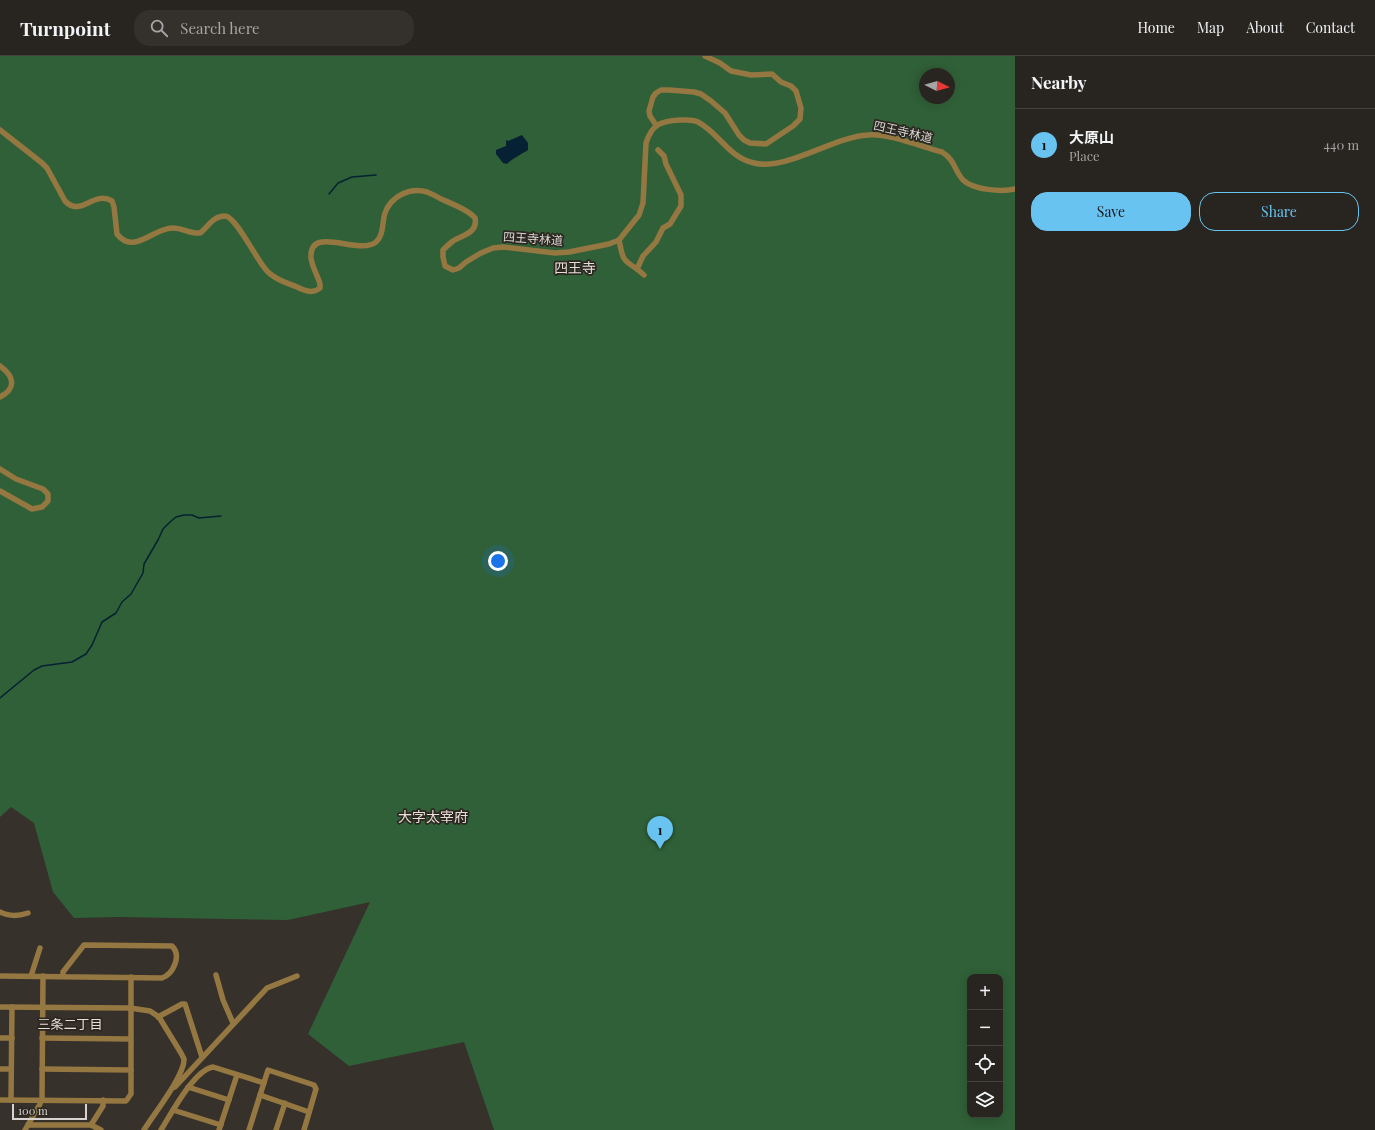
<!DOCTYPE html>
<html lang="en">
<head>
<meta charset="utf-8">
<style>
  :root { --surface:#282520; --page:#34312d; --text:#f1f3f6; --muted:#a5a5a5; --line:#44423e; --accent:#69c3f1 }
  body { margin:0; font-family:"Playfair Display","Noto Sans JP",serif; background:var(--page); color:var(--text) }
  .controls { position:absolute; right:12px; bottom:12px; display:grid; overflow:hidden; border-radius:8px; box-shadow:0 2px 10px #0003 }
  .controls button { width:36px; height:36px; display:grid; place-items:center; padding:0; border:0; border-bottom:1px solid var(--line); background:var(--surface); color:var(--text); font:20px sans-serif }
  .compass { position:absolute; left:919px; top:12px; width:36px; height:36px; border-radius:50%; background:var(--surface); box-shadow:0 2px 10px #0003; rotate:95deg }
  .scale { position:absolute; left:12px; bottom:10px; width:75px; box-sizing:border-box; padding-left:4px; border:2px solid #d7d4d0; border-top:0; font-size:11px; line-height:14px; white-space:nowrap; color:#d7d4d0; -webkit-text-stroke:3px #2c2721; paint-order:stroke }
  .you { position:absolute; left:498px; top:505px; width:14px; height:14px; margin:-10px; border:3px solid #fff; border-radius:50%; background:#1a73e8; box-shadow:0 0 0 6px #1a73e833 }
  .badge { display:grid; place-items:center; width:26px; height:26px; border-radius:50%; background:var(--accent); color:#111; font-size:13px; font-weight:700 }
  .pin { position:absolute; translate:-50% -33px; filter:drop-shadow(0 1px 2px #0008) }
  .pin::after { content:''; position:absolute; top:21px; width:14px; height:12px; background:inherit; clip-path:polygon(0 0,100% 0,50% 100%) }
  .list { margin:0; padding:0; list-style:none }
  h2 { display:flex; justify-content:space-between; align-items:center; height:52px; margin:0; padding:0 16px; font-size:17px }
  h2 small { font-size:13px; font-weight:400; color:var(--muted) }
  .list li { display:grid; grid-template-columns:26px 1fr auto; gap:12px; align-items:center; box-sizing:border-box; height:72px; padding:0 16px; border-top:1px solid var(--line) }
  .list b { display:block; font-size:15px; white-space:nowrap }
  .list p { margin:0; font-size:13px; white-space:nowrap; color:var(--muted) }
  .list em { font-size:13px; font-style:normal; color:var(--muted) }
  .actions { display:flex; gap:8px; padding:12px 16px }
  .actions a { flex:1; padding:9px 0; border:1px solid var(--accent); border-radius:16px; text-align:center; font-size:14px; color:var(--accent) }
  .actions .main { background:var(--accent); color:#111 }
  .icon { flex:none; width:22px; height:22px; fill:none; stroke:currentColor; stroke-width:2; stroke-linecap:round; stroke-linejoin:round }
  .map { position:relative; flex:none; width:1015px; height:1074px; overflow:hidden }
  header { display:flex; align-items:center; gap:24px; box-sizing:border-box; height:56px; padding:0 20px; background:var(--surface); border-bottom:1px solid var(--line) }
  header strong { font-size:19px }
  nav { display:flex; gap:22px; margin-inline-start:auto; font-size:14px }
  .search { width:280px; height:36px; background:var(--page); display:flex; align-items:center; gap:10px; box-sizing:border-box; padding:0 14px; border-radius:16px; color:var(--muted); font-size:15px }
  main { display:flex }
  aside { flex:1; background:var(--surface) }
  .map>svg:first-child { display:block }
  .green { fill:#306037; fill-rule:evenodd }
  .water { fill:#062134 }
  .lines { fill:none; stroke-linecap:round; stroke-linejoin:round }
  .stream { stroke:#062134; stroke-width:1.5 }
  .street { stroke:#957741; stroke-width:5.5 }
  .labels { text-anchor:middle; stroke-width:3.5; stroke-linejoin:round; paint-order:stroke }
  .street-label { font-size:12px; fill:#d7d4d0; stroke:#2c2721 }
  .neighbourhood-label { font-size:13px; fill:#e6ded7; stroke:#2c2721 }
  .quarter-label { font-size:14px; fill:#e6ded7; stroke:#2c2721 }
</style>
</head>
<body>
<header>
<strong>Turnpoint</strong>
<div class="search"><svg class="icon" aria-label="search" viewBox="0 0 24 24"><circle cx="10" cy="10" r="6"/><path d="M15 15l6 6"/></svg>Search here</div>
<nav><a>Home</a><a>Map</a><a>About</a><a>Contact</a></nav>
</header>
<main>
<div class="map">
<svg width="1015" height="1074" viewBox="0 0 1015 1074">
  <rect width="100%" height="100%" fill="#36312b"/>
  <path class="green" d="M 0,0 L 1015,0 L 1015,1074 L 494,1074 L 464,986 L 349,1010 L 308,978 L 370,846 L 288,864 L 118,861 L 74,862 L 53,836 L 34,767 L 11,751 L 0,761 ZM 925,18 L 949,18 L 949,42 L 925,42 ZM 970,921 L 1000,921 L 1000,1059 L 970,1059 Z"/>
  <path class="water" d="M 522,79 L 528,87 L 528,94 C 522,98 513,102 507,108 L 503,107 L 496,98 L 496,94 L 506,90 L 506,84 L 508,85 Z"/>
  <g class="lines">
    <g class="stream">
      <polyline points="329,138 338,127 352,121 376,119"/>
      <polyline points="0,642 34,614 42,610 72,606 86,598 92,589 102,566 116,557 122,546 131,538 143,517 144,508 158,484 163,473 170,466 176,461 184,459 192,459 199,462 221,460"/>
    </g>
    <g class="street">
      <polyline points="656,69 650,60 649,55 653,41 656,37 661,34 669,34 694,36 701,38 711,45 725,57 739,79 744,84 750,87 766,88 793,70 800,63 801,52 796,35 791,30 781,26 772,18 751,19 731,15 720,7 705,0"/>
      <path d="M 0,74 L 42,107 L 47,112 L 65,145 C 81,162 93,134 112,145 L 114,151 L 117,178 C 134,200 154,171 173,172 C 183,172 190,178 200,177 C 208,171 213,160 225,160 C 236,160 257,205 267,215 C 274,223 287,227 297,231 C 305,235 313,238 320,232 L 320,228 C 318,220 312,211 311,202 C 309,168 359,200 376,186 C 384,179 382,166 385,157 C 391,140 410,131 427,136 C 432,138 436,140 441,143 C 450,147 469,154 475,162 C 478,177 463,179 453,185 C 449,188 446,191 443,194 L 443,201 L 445,210 L 453,214 L 459,212 L 466,206 L 481,197 L 493,192 L 503,191 L 555,197 L 569,196 L 609,188 L 619,184 L 639,159 L 643,147 L 646,87 C 652,68 661,65 680,64 C 686,64 692,63 698,66 C 719,77 728,101 754,107 C 787,115 832,81 868,79 C 889,77 922,91 942,96 C 955,104 954,114 963,124 C 973,134 1002,136 1015,133"/>
      <path d="M 619,184 C 623,202 621,203 637,213 L 643,200 L 656,186 L 663,172 L 670,168 L 681,150 L 681,139 L 666,108 L 664,100 L 658,94"/>
      <polyline points="637,213 644,219"/>
      <path d="M 0,310 C 14,320 17,332 0,341"/>
      <polyline points="0,413 16,423 43,433 48,438 48,445 42,451 32,453 0,435"/>
      <path d="M 0,856 C 9,861 19,860 28,857"/>
      <polyline points="216,919 223,944 233,967"/>
      <path d="M 0,920 L 162,922 C 173,918 182,900 172,890 L 84,889 L 63,916 L 63,920"/>
      <polyline points="31,920 40,892"/>
      <path d="M 0,951 L 130,952 L 150,955 L 159,961 L 181,997 C 182,999 183,1001 184,1003 C 185,1019 153,1059 144,1074"/>
      <polyline points="158,961 182,948 185,948 202,1001"/>
      <polyline points="0,982 12,982"/>
      <polyline points="42,982 130,983"/>
      <polyline points="0,1013 11,1013"/>
      <polyline points="42,1013 131,1014"/>
      <polyline points="175,1031 267,932 297,920"/>
      <polyline points="188,1031 229,1044"/>
      <polyline points="260,1039 309,1056"/>
      <polyline points="0,1044 126,1045 131,1038 131,921"/>
      <polyline points="11,1044 12,951"/>
      <polyline points="173,1054 221,1069"/>
      <polyline points="28,1069 91,1069 101,1074"/>
      <polyline points="91,1069 103,1050 103,1044"/>
      <polyline points="25,1074 40,1048 42,1042 43,920"/>
      <path d="M 161,1074 C 171,1058 194,1014 213,1011 L 264,1027"/>
      <polyline points="219,1074 237,1019"/>
      <polyline points="249,1074 268,1014 314,1029 316,1033 304,1074"/>
      <polyline points="276,1074 285,1047"/>
    </g>
  </g>
  <g class="labels">
    <g class="street-label">
      <text transform="translate(903 76) rotate(13)" y="4">四王寺林道</text>
      <text transform="translate(533 183) rotate(4)" y="4">四王寺林道</text>
    </g>
    <g class="neighbourhood-label">
      <text x="70" y="973">三条二丁目</text>
    </g>
    <g class="quarter-label">
      <text x="575" y="217">四王寺</text>
      <text x="433" y="766">大字太宰府</text>
    </g>
  </g>
</svg>
<div class="controls">
<button>+</button>
<button>−</button>
<button><svg class="icon" aria-label="locate" viewBox="0 0 24 24"><circle cx="12" cy="12" r="6"/><path d="M12 2v4M12 18v4M2 12h4M18 12h4"/></svg></button>
<button><svg class="icon" aria-label="layers" viewBox="0 0 24 24"><path d="M12 4l9 5-9 5-9-5zM3 14l9 5 9-5"/></svg></button>
</div>
<svg class="compass" viewBox="-18 -18 36 36"><path d="M0-13l5 13h-10z" fill="#e53935"/><path d="M0 13l5-13h-10z" fill="#a5a5a5"/></svg>
<div class="scale">100 m</div>
<div class="you"></div>
<div class="pin badge" style="left:660px;top:793px">1</div>
</div>
<aside>
<h2>Nearby<small></small></h2>
<ul class="list">
<li><span class="badge">1</span><div><b>大原山</b><p>Place</p></div><em>440 m</em></li>
</ul>
<div class="actions"><a class="main">Save</a><a>Share</a></div>
</aside>
</main>
</body>
</html>
